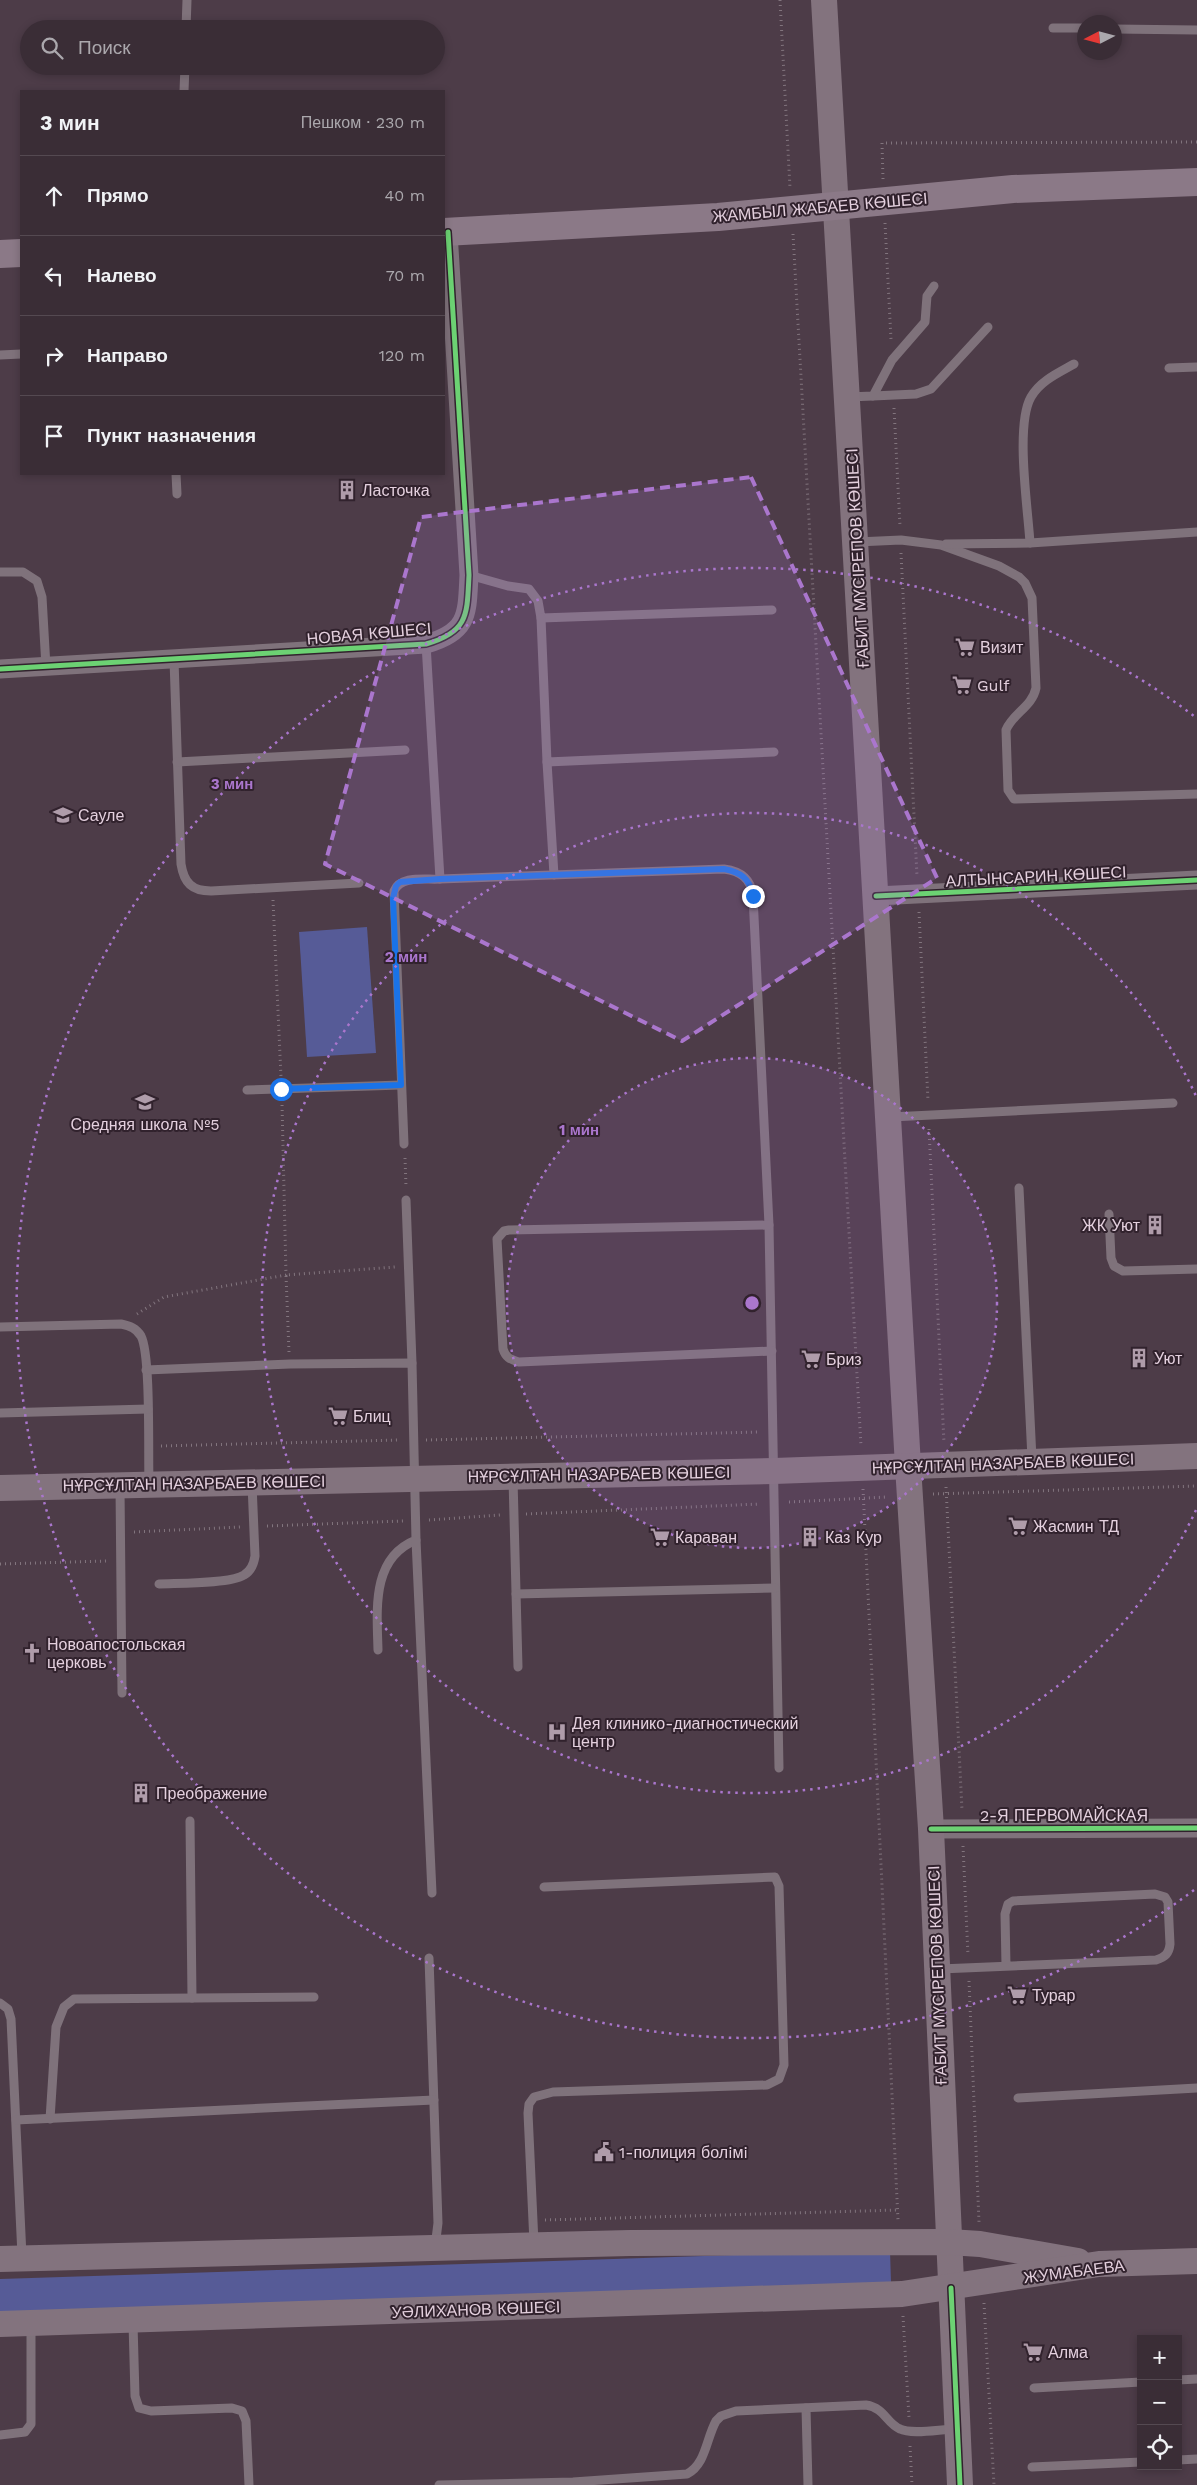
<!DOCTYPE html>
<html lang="ru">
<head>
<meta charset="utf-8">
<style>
  :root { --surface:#3a2d36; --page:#41353e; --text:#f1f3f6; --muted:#aba8ad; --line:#544951 }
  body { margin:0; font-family:"Work Sans",sans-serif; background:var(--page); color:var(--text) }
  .controls { position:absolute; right:15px; bottom:15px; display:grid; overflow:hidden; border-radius:0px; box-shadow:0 2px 8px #0003 }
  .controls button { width:45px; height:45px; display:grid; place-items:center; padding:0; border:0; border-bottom:1px solid var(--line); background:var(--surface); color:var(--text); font:25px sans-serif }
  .compass { position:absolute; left:1077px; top:15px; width:45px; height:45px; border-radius:50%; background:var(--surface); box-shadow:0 2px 8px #0003; rotate:264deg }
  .stop { position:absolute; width:15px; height:15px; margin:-11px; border:4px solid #1a73e8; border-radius:50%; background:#fff }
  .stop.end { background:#1a73e8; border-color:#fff; box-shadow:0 1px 5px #0008 }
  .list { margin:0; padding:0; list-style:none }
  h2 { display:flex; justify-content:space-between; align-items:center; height:65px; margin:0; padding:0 20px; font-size:21px }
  h2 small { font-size:16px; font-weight:400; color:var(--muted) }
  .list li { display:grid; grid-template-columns:32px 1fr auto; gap:15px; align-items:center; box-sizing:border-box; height:80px; padding:0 20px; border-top:1px solid var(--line) }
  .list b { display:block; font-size:19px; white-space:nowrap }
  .list em { font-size:16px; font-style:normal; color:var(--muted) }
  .icon { flex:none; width:28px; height:28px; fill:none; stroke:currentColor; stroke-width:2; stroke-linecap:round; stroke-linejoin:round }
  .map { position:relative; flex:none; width:1197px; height:2485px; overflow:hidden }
  .search { position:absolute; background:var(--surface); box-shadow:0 2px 8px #0003; left:20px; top:20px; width:425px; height:55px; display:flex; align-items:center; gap:12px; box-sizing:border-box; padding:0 18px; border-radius:28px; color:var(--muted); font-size:19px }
  .panel { position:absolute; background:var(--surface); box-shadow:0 2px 8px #0003; left:20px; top:90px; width:425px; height:385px; border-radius:0px }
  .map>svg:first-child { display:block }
  .green { fill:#565b97 }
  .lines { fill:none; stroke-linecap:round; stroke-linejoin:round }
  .path { stroke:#82757e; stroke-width:3; stroke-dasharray:1 4; stroke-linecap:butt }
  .lane { stroke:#7f727b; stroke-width:9 }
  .street { stroke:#7f727b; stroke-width:19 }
  .secondary { stroke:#83737e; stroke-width:26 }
  .primary { stroke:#8b7987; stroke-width:28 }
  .cycleway-casing { stroke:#31222d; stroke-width:8 }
  .cycleway { stroke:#6cd273; stroke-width:5 }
  .route { stroke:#1a73e8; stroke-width:6 }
  .marked { fill:#aa76cd; fill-opacity:0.2; stroke:#aa76cd; stroke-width:4; stroke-dasharray:10 6; stroke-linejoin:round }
  .ring { fill:none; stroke:#aa76cd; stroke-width:2.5; stroke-dasharray:2.5 5 }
  .labels { text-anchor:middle; stroke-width:4; stroke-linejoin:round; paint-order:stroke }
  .street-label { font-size:16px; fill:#e4d0de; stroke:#31222d }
  .poi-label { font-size:16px; fill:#e4d0de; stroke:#31222d; text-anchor:start }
  .centre { fill:#aa76cd; stroke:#31222d; stroke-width:2.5 }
  .ring-label { font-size:15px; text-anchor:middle; font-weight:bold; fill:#aa76cd; stroke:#31222d; stroke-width:4; stroke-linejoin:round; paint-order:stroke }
</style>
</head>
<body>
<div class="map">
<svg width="1197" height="2485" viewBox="0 0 1197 2485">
  <rect width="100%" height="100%" fill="#4d3c48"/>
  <g class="green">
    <polygon points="367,927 376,1053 307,1057 299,932"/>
    <polygon points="890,2250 891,2283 0,2312 0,2279"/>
  </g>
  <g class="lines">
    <g class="path">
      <polyline points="780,0 790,188"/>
      <polyline points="883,179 882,143 1197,142"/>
      <polyline points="885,223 891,339"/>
      <polyline points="793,234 861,1446"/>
      <polyline points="894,408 900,526"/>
      <polyline points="901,553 917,876"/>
      <polyline points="273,900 281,1077"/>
      <polyline points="919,912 928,1101"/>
      <polyline points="929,1129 944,1443"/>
      <polyline points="405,1158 406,1187"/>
      <polyline points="137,1314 164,1297 286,1275 282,1103"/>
      <polyline points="289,1352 286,1275 395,1267"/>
      <polyline points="426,1440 760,1432"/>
      <polyline points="161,1446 400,1440"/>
      <polyline points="946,1487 962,1810"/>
      <polyline points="863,1489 898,2220"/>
      <polyline points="933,1494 1197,1486"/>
      <polyline points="789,1502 887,1497"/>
      <polyline points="526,1514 760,1504"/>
      <polyline points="429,1520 500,1515"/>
      <polyline points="267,1526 403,1521"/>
      <polyline points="134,1532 240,1527"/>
      <polyline points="0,1564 107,1561"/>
      <polyline points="963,1846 968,1955"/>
      <polyline points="969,1981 979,2222"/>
      <polyline points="545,2220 898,2210"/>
      <polyline points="984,2303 994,2485"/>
      <polyline points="903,2316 909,2417"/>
      <polyline points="910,2446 912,2485"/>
    </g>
    <g class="lane">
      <polyline points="1053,28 1084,28"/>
      <polyline points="186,29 187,0"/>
      <polyline points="1114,29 1197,30"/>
      <polyline points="184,91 185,66"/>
      <polyline points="0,355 21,354"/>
      <polyline points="1169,368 1197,367"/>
      <polyline points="873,396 916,394 931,389 988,327"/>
      <polyline points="848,397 873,396 892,360 925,322 927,296 934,286"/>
      <polyline points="176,474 177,494"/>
      <path d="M 857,542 L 901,540 L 941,545 L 999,566 L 1019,577 L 1025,583 L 1032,598 L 1036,688 C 1032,707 1013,713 1006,730 L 1008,790 L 1014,799 L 1197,794"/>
      <path d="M 1030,543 C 1028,509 1015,425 1031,397 C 1040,381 1058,373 1074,364"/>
      <polyline points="946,544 1030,543 1197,532"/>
      <polyline points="0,572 23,572 37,581 42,597 46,667"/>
      <polyline points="469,575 508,586 529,589 538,601 541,618 772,610"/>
      <polyline points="541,618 547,762 774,752"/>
      <path d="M 174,660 L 181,864 C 184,883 192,891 211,891 L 359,883"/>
      <polyline points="177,762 405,750"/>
      <polyline points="547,762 554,875"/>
      <path d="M 440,879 L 724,869 C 740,871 751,878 753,896 L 769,1225 L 779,1768"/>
      <polyline points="247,1090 401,1085"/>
      <polyline points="891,1117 1173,1103"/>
      <path d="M 404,1144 L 394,891 C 401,875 425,880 440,879 L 426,644"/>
      <polyline points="1019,1188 1032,1459"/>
      <polyline points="406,1200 412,1363"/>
      <polyline points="1109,1214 1111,1258 1114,1266 1123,1271 1197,1269"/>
      <path d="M 769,1225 L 509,1230 L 504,1231 L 497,1239 L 503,1349 C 506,1358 510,1359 519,1362 L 772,1351"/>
      <path d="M 0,1327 L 121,1324 C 130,1326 136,1328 141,1336 C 151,1355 148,1455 149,1483"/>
      <path d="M 146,1370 L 290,1364 L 412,1363 L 416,1540 C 371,1558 377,1610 378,1650"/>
      <polyline points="0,1413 148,1409"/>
      <polyline points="513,1479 518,1667"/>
      <polyline points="120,1487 122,1693"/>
      <polyline points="416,1540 432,1893"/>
      <path d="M 159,1584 C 178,1583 230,1584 244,1575 C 251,1571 254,1563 255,1556 L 252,1484"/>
      <polyline points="516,1594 775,1588"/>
      <polyline points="190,1821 192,1998"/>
      <polyline points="429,1958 438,2223 435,2247"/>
      <path d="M 940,1969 L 1156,1960 C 1165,1957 1169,1954 1170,1944 L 1168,1902 L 1165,1897 L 1155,1894 L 1013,1901 L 1008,1904 L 1005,1914 L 1006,1966"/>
      <polyline points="0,2003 8,2009 11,2019 22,2256"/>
      <polyline points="1018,2098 1197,2088"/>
      <polyline points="50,2119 56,2027 64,2007 74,1999 314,1997"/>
      <polyline points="16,2120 434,2100"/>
      <polyline points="534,2243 528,2113 529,2104 534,2097 553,2092 767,2085 779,2079 784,2065 779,1886 775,1877 544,1887"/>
      <polyline points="133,2323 135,2396 139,2408 151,2411 232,2408 242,2411 246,2421 249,2485"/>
      <polyline points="1178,2380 1197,2379"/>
      <polyline points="1034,2388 1141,2382"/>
      <polyline points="806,2408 808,2485"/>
      <polyline points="0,2435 25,2432 31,2424 31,2326"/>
      <polyline points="1178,2460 1197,2459"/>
      <polyline points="1032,2467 1141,2462"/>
      <path d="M 439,2485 L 573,2482 L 687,2474 C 706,2464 706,2439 716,2421 L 721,2416 L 736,2411 L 866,2405 C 885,2408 886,2423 900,2429 C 912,2435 941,2429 955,2429"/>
    </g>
    <g class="street">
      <path d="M 0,669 L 426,644 C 469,632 467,614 469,575 L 448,232"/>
      <polyline points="876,896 1197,880"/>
      <polyline points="931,1829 1197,1828"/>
    </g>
    <g class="secondary">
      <polyline points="824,0 908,1466 931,1829 960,2485"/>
      <polyline points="0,1488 774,1471 1197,1456"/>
      <polyline points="0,2259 630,2243 949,2242 980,2244 1078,2261"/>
      <polyline points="0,2324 902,2294 1099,2264 1197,2261"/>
    </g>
    <g class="primary">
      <polyline points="444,232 718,217 1013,189 1197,182"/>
      <polyline points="0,254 21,253"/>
    </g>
    <defs>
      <g id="cycleway">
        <path d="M 0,669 L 426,644 C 469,632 467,614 469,575 L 448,232"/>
        <polyline points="876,896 1197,880"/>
        <polyline points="931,1829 1197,1828"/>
        <polyline points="951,2288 960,2485"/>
      </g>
    </defs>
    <use href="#cycleway" class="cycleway-casing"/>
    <use href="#cycleway" class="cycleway"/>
  </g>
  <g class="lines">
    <path class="route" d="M 281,1089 L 401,1085 L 393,898 L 396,886 L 400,882 L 440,879 L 724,869 C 740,872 750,878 753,896"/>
  </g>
  <path class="marked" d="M 751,477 L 937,878 L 682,1041 L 325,864 L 421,517 Z"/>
  <circle cx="752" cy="1303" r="245" fill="#aa76cd" fill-opacity=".12"/>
  <g class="ring">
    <circle cx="752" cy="1303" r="245"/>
    <path d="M1196 1510A490 490 0 1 1 1196 1096"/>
    <path d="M1194 1890A735 735 0 1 1 1194 716"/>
  </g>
  <defs>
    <symbol id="building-bare" viewBox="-9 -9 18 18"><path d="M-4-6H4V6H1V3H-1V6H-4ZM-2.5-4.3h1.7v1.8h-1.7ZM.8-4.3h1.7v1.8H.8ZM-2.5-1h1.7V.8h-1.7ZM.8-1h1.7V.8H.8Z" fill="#af9caa" stroke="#31222d" stroke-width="2.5" paint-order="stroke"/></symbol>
    <symbol id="supermarket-bare" viewBox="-9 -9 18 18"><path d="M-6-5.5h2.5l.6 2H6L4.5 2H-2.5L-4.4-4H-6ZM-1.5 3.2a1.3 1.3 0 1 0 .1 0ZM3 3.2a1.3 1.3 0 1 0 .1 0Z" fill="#af9caa" stroke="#31222d" stroke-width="2.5" paint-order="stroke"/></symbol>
    <symbol id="school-bare" viewBox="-9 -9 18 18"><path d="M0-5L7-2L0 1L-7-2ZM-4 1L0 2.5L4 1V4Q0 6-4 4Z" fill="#af9caa" stroke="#31222d" stroke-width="2.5" paint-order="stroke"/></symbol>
    <symbol id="church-bare" viewBox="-9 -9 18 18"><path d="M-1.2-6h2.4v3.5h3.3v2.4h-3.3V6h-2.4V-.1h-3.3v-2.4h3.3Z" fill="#af9caa" stroke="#31222d" stroke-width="2.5" paint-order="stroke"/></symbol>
    <symbol id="hospital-bare" viewBox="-9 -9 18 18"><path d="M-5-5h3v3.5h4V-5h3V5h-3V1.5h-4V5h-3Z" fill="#af9caa" stroke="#31222d" stroke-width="2.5" paint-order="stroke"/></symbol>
    <symbol id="civic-bare" viewBox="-9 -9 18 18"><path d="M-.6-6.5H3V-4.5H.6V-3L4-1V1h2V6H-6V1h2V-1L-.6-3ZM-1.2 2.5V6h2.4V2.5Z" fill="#af9caa" stroke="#31222d" stroke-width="2.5" paint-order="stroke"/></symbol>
  </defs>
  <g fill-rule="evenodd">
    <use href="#building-bare" x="333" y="476" width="28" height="28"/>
    <use href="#supermarket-bare" x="951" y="633" width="28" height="28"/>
    <use href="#supermarket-bare" x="948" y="671" width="28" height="28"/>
    <use href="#school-bare" x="49" y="801" width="28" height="28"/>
    <use href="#school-bare" x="131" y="1088" width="28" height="28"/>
    <use href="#building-bare" x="1141" y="1211" width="28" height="28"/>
    <use href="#building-bare" x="1125" y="1344" width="28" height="28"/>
    <use href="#supermarket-bare" x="797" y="1345" width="28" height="28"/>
    <use href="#supermarket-bare" x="324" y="1402" width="28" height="28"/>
    <use href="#supermarket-bare" x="1004" y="1512" width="28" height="28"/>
    <use href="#supermarket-bare" x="646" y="1523" width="28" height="28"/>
    <use href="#building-bare" x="796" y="1523" width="28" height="28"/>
    <use href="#church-bare" x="18" y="1639" width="28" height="28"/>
    <use href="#hospital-bare" x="543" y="1718" width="28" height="28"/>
    <use href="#building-bare" x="127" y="1779" width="28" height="28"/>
    <use href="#supermarket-bare" x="1003" y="1981" width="28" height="28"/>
    <use href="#civic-bare" x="590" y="2138" width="28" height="28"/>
    <use href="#supermarket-bare" x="1019" y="2338" width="28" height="28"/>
  </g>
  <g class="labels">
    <g class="street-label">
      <text transform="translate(820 207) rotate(-5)" y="6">ЖАМБЫЛ ЖАБАЕВ КӨШЕСІ</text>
      <text transform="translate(857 558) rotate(-93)" y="6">ҒАБИТ МҮСІРЕПОВ КӨШЕСІ</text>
      <text transform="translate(369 633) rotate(-5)" y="6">НОВАЯ КӨШЕСІ</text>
      <text transform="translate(1036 876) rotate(-3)" y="6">АЛТЫНСАРИН КӨШЕСІ</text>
      <text transform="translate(1003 1463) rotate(-2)" y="6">НҰРСҰЛТАН НАЗАРБАЕВ КӨШЕСІ</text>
      <text transform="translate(599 1474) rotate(-1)" y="6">НҰРСҰЛТАН НАЗАРБАЕВ КӨШЕСІ</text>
      <text transform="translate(194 1483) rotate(-1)" y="6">НҰРСҰЛТАН НАЗАРБАЕВ КӨШЕСІ</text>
      <text x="1064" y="1821">2-Я ПЕРВОМАЙСКАЯ</text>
      <text transform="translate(937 1975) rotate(-92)" y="6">ҒАБИТ МҮСІРЕПОВ КӨШЕСІ</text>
      <text transform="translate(1074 2271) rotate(-7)" y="6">ЖУМАБАЕВА</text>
      <text transform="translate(476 2309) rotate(-2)" y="6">УӘЛИХАНОВ КӨШЕСІ</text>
    </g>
    <g class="poi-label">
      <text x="362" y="496">Ласточка</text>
      <text x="980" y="653">Визит</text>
      <text x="977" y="691">Gulf</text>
      <text x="78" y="821">Сауле</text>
      <text x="145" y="1130" text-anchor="middle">Средняя школа №5</text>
      <text x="1140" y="1231" text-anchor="end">ЖК Уют</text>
      <text x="1154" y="1364">Уют</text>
      <text x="826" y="1365">Бриз</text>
      <text x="353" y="1422">Блиц</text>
      <text x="1033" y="1532">Жасмин ТД</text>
      <text x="675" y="1543">Караван</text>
      <text x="825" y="1543">Каз Кур</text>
      <text x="47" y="1650">Новоапостольская<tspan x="47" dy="18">церковь</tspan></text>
      <text x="572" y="1729">Дея клинико-диагностический<tspan x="572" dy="18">центр</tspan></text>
      <text x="156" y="1799">Преображение</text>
      <text x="1032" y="2001">Турар</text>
      <text x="619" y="2158">1-полиция болiмi</text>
      <text x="1048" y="2358">Алма</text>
    </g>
  </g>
  <circle cx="752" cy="1303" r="8" class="centre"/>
  <g class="ring-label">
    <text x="232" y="789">3 мин</text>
    <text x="406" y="962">2 мин</text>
    <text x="579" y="1135">1 мин</text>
  </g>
</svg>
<div class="controls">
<button>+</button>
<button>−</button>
<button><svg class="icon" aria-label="locate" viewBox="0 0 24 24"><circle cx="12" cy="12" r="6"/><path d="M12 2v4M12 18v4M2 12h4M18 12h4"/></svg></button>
</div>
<svg class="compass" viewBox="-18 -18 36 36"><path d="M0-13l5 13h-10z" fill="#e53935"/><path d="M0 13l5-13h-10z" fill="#aba8ad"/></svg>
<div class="stop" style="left:281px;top:1089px"></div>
<div class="stop end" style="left:753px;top:896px"></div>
<div class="search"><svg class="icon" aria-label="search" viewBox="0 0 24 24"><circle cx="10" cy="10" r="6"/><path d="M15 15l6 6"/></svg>Поиск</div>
<section class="panel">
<h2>3 мин<small>Пешком · 230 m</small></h2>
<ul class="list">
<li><svg class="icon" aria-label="ahead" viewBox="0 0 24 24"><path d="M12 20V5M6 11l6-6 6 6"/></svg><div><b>Прямо</b></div><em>40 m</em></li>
<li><svg class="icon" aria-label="left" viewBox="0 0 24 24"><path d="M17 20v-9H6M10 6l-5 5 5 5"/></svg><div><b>Налево</b></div><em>70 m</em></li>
<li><svg class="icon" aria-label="right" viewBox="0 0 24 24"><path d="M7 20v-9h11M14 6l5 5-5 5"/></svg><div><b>Направо</b></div><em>120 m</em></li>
<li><svg class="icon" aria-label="arrive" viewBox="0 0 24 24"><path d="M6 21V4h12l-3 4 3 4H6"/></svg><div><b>Пункт назначения</b></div></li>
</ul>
</section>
</div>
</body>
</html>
